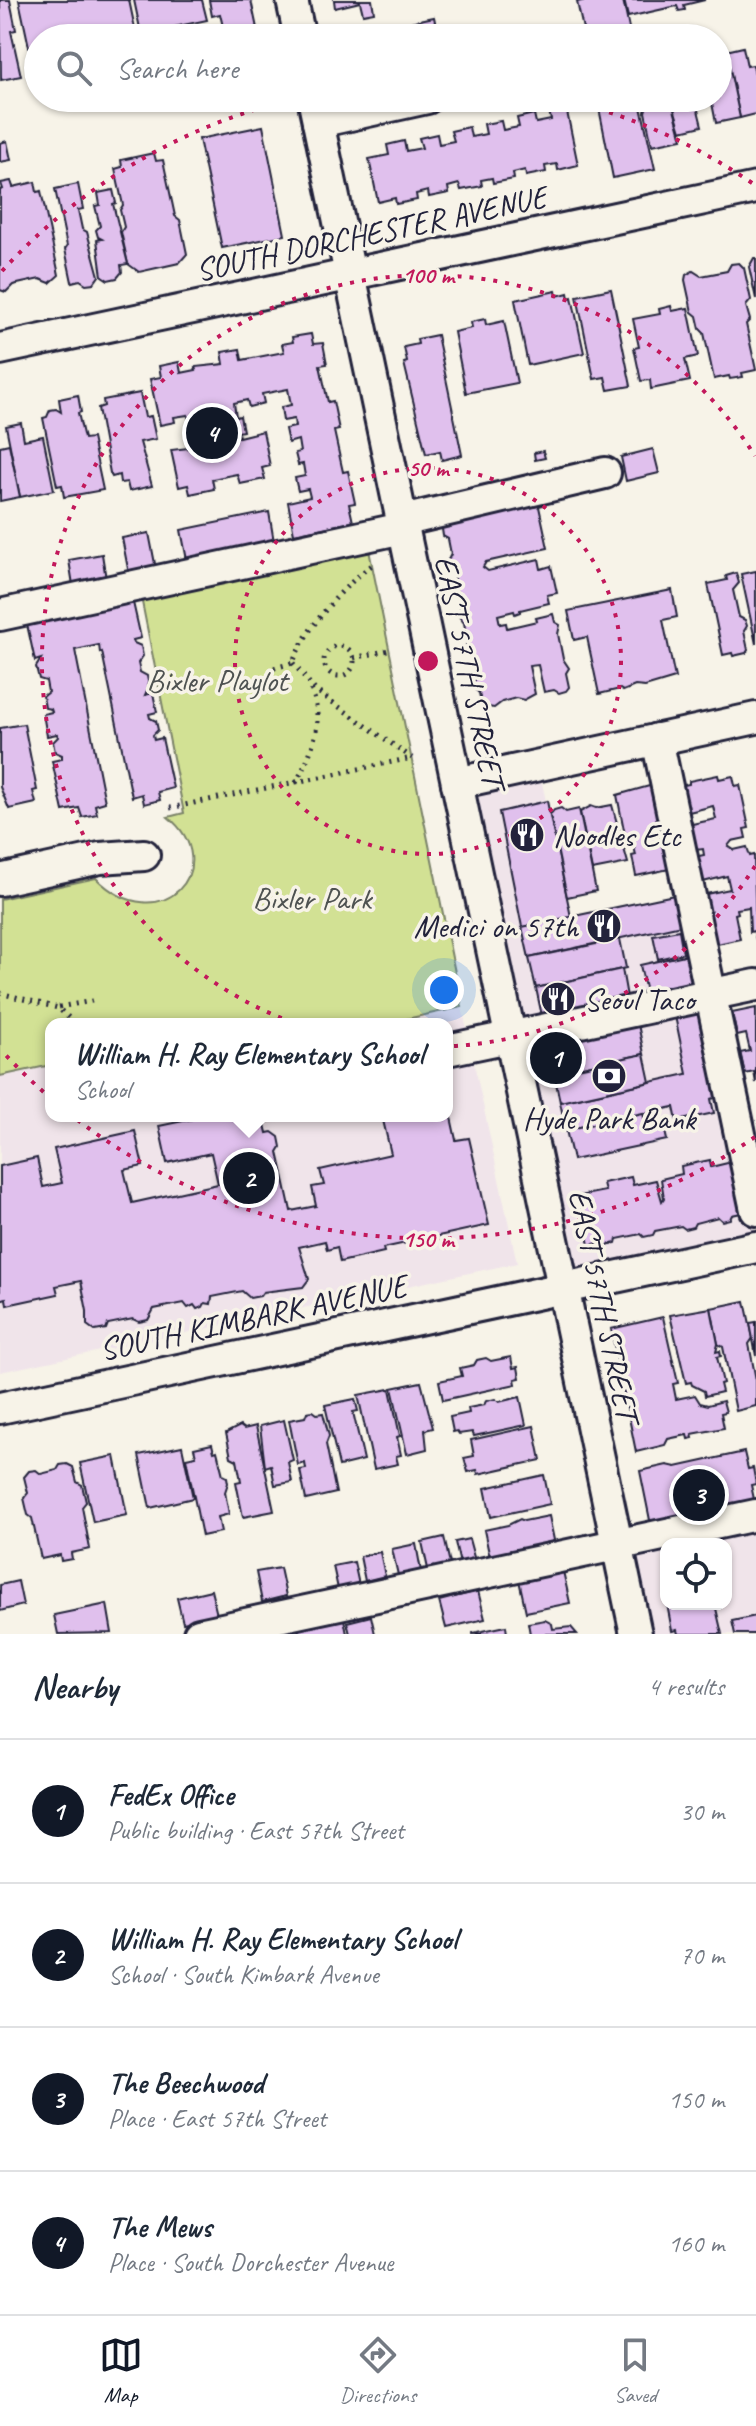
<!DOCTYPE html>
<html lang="en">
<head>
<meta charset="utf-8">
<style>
  :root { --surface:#fff; --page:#f2f2f3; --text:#1f2937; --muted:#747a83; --line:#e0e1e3; --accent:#111827 }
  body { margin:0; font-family:Caveat,sans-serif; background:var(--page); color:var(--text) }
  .controls { position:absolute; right:24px; bottom:24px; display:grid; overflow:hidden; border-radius:16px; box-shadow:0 2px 6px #0004 }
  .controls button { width:72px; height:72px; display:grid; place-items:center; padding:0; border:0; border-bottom:2px solid var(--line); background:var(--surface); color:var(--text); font:40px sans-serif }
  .you { position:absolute; left:444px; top:990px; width:28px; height:28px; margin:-20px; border:6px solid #fff; border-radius:50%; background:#1a73e8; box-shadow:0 0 0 12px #1a73e833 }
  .badge { display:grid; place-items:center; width:52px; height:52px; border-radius:50%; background:var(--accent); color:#fff; font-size:26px; font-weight:700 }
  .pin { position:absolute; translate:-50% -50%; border:4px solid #fff; box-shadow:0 2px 8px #0006 }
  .popup { position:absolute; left:45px; top:1018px; width:408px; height:104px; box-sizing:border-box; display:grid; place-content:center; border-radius:16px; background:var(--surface); filter:drop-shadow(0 2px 6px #0005); font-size:26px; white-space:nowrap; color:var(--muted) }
  .popup b { font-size:30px; color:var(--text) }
  .popup::after { content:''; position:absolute; left:50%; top:100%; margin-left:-16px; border:16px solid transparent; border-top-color:var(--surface) }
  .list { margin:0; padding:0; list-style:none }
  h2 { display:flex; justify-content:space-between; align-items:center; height:104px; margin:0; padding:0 32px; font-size:34px }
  h2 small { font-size:26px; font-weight:400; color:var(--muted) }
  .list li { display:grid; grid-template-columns:52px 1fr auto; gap:24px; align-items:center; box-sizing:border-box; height:144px; padding:0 32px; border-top:2px solid var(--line) }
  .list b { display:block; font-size:30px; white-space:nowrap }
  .list p { margin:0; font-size:26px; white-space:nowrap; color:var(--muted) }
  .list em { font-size:26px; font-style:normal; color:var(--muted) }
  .icon { flex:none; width:44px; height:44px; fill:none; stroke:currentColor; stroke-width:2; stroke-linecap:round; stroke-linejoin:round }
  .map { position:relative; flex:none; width:756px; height:1634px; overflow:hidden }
  .search { position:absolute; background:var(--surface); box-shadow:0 2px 6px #0004; left:24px; right:24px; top:24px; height:88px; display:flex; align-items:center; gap:20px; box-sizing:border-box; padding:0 28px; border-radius:44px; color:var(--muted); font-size:30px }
  .sheet { height:680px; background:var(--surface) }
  nav { display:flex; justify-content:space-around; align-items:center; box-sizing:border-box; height:112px; border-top:2px solid var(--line); background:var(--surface); font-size:22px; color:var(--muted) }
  nav a { display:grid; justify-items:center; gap:4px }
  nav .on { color:var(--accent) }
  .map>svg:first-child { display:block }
  .built { fill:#f0e4ea; fill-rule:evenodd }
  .green { fill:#d2e194; stroke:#7a8268; stroke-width:2 }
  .building { fill:#e0c0ed; stroke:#22223b; stroke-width:2; fill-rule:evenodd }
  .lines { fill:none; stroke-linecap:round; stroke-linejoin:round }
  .minor-casing { stroke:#22223b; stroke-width:36 }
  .path { stroke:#22223b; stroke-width:5; stroke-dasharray:2 6; stroke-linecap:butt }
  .minor { stroke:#f7f3e8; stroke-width:30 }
  .ring { fill:none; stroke:#c2185b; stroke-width:4; stroke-dasharray:4 8 }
  .labels { text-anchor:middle; stroke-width:7; stroke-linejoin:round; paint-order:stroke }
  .street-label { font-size:32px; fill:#22223b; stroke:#f7f3e8 }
  .park-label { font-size:32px; fill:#4e5251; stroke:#f7f3e8 }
  .poi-label { font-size:32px; fill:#22223b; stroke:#f7f3e8; text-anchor:start }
  .centre { fill:#c2185b; stroke:#f7f3e8; stroke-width:4 }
  .ring-label { font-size:24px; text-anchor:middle; font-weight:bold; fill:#c2185b; stroke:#f7f3e8; stroke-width:7; stroke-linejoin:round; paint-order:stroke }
</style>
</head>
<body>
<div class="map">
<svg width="756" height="1634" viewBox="0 0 756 1634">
  <rect width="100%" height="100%" fill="#f7f3e8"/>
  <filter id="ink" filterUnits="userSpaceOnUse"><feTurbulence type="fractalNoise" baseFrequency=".0125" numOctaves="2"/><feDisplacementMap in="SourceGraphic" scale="16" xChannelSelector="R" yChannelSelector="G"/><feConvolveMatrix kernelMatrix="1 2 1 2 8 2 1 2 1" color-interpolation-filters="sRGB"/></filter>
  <g filter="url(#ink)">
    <g class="built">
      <polygon points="539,769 571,917 685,892 756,1237 578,1281 474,783"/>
      <polygon points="462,1007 517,1263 0,1372 0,1076 51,1065 51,1116 447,1116 447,1024 383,1024"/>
      <path d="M 756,1515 L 756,1634 L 636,1634 L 617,1545 ZM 666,1544 L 726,1544 L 726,1604 L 666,1604 Z"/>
    </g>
    <path class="green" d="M 369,550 L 462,1007 L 383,1024 L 51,1024 L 51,1065 L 0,1076 L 0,899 L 96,878 C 161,942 228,866 168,817 L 184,813 L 141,597 Z"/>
    <g class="building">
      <polygon points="0,0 10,0 16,30 11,31 21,76 1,80"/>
      <polygon points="19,0 129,0 137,38 38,38 38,89"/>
      <polygon points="134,0 202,0 207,20 160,30 162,38 142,38"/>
      <polygon points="209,0 251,0 259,38 192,38 224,31 220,14 212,16"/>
      <polygon points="334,0 372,0 374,12 363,14 360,2 335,8"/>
      <polygon points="587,0 623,0 631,38 585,38 577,2"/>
      <polygon points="624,0 705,0 684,5 685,10 679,11 677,6 628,17"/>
      <polygon points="434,17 437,31 446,29 448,38 346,38 345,36"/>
      <polygon points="743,47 747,66 753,65 756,79 756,114 740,118 726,51"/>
      <polygon points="726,51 740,118 716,123 712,103 707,98 718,98 718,52"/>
      <polygon points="597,98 639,98 655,169 613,178"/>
      <polygon points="649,98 671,98 682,139 652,145 645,112"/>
      <polygon points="671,98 700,98 698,110 702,126 681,131"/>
      <polygon points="566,107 578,165 558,170 557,164 545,166 546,172 526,176 525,170 513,173 514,179 493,183 492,178 481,180 482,186 461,190 459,184 448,187 449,193 429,197 428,191 416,194 417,200 396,204 395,198 378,202 369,159 389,155 387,145 404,141 406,151 422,148 419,138 437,134 439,144 454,141 451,131 469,127 471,137 486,134 484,124 501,121 503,130 519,127 517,118 534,114 536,123 551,120 549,111"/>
      <polygon points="263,126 285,235 222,248 199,139"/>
      <polygon points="7,141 11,160 0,162 0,143"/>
      <polygon points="154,153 156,161 163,160 175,216 180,220 187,254 179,263 139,272 128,264 121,232 124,227 120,210 123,205 115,169 122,167 121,160"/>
      <polygon points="11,181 13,187 35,182 37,192 41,191 59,275 50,283 40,279 13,285 6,292 0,290 0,190 3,189 1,183"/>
      <polygon points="78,184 83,209 78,210 82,229 87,232 99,276 94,283 86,284 80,280 72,282 65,249 67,246 55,189"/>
      <polygon points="113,190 116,203 113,204 128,264 121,265 122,272 117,278 108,280 102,276 101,269 97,240 102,239 98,237 96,230 100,226 95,206 100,205 98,193"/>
      <polygon points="754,258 756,258 756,299 749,267"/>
      <polygon points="739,263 744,268 751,300 746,306 750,320 746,324 756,370 742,373 743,377 730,379 729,376 714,379 704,333 700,329 697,316 692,312 685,280 686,275 693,271 701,276 727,271 731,264"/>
      <polygon points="611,289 631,386 608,390 605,377 594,379 577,296"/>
      <polygon points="556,291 557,296 568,293 569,298 572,297 584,353 528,365 515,300"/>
      <polygon points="671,306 672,311 688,308 698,356 685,359 690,381 651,389 650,380 641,381 634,348 639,347 633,319 660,314 659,309"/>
      <polygon points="485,319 486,325 504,321 517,383 466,393 454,332 472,328 471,322"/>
      <polygon points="311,334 313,344 323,343 327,364 320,365 328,402 333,401 339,430 334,431 343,472 348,471 355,503 349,504 353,522 294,534 288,502 310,497 308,489 298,491 295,478 305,476 303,464 298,465 295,453 300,452 298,440 288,443 285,429 295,427 294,419 283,421 281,407 291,405 288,389 262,394 264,403 249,407 247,400 234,403 236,417 240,416 243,431 238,432 239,437 263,431 270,466 262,468 265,479 240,484 237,474 212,479 214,489 190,494 188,485 179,487 171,450 196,447 196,443 188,442 186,429 190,426 188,415 174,417 175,422 160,425 150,379 161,377 159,366 179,362 181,373 196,370 195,367 224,364 222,352 240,349 242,360 284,352 282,344 293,342 292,337"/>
      <polygon points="437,335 462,455 442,460 440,451 426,454 404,363 407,362 404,347 418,344 417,339"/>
      <polygon points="140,393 145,417 151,416 156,439 140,442 152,486 129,491 127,482 120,483 119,475 112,477 110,473 98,408 104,406 103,400"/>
      <polygon points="78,395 81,412 78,413 84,439 92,438 103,490 64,497 62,485 57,486 43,418 47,417 50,410 56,409 61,412 59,399"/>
      <polygon points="21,423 24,440 43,436 54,490 20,497 6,426"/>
      <polygon points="9,444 20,497 0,501 0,446"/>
      <polygon points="653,449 659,473 626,481 621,457"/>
      <polygon points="543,451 545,458 535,460 534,453"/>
      <polygon points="538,502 548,548 486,562 483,567 488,571 539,559 541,569 551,566 557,593 547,595 549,603 520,610 520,612 515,614 514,611 498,615 500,624 506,623 507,628 537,621 536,618 553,614 555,622 560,625 558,634 563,659 569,668 566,673 569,687 566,691 559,693 554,690 544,692 538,665 529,666 535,694 524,700 516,698 502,702 494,708 482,706 479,693 475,689 473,683 476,678 472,657 467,653 465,647 468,642 464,623 458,615 461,606 458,593 452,586 455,575 454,570 449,567 448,560 451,554 448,539 443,536 442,529 444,524"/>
      <polygon points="269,512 274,542 187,560 181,530"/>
      <polygon points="149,533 156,569 129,574 122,538"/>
      <polygon points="102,554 106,579 73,585 69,560"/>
      <polygon points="756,571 756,644 741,574"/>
      <polygon points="736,573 739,583 733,590 739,617 745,620 747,626 744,631 748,650 746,653 733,656 732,653 723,655 708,584 727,580 726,576"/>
      <polygon points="672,590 677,617 663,620 675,678 645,687 635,686 623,691 620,689 599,694 587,637 574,640 568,611"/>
      <polygon points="132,598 141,638 133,640 134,643 141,646 143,656 138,663 140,672 147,676 149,686 145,695 153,693 157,712 149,714 150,718 156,721 158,730 153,735 154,740 162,738 173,788 158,792 160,800 144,804 142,794 132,797 102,652 100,653 99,645 75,650 105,802 95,805 97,814 82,817 79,808 63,811 52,761 62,759 62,755 55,752 53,742 58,737 57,734 47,736 43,714 52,712 51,709 45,708 43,696 48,692 46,681 39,679 36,667 41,659 35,661 26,620"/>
      <polygon points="24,724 37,790 33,791 36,803 9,809 0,787 0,728"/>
      <path d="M 718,775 L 719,779 L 733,776 L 735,786 L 740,785 L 749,828 L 744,829 L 746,838 L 732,841 L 728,846 L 734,850 L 747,847 L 750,856 L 754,855 L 756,940 L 754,931 L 750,932 L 749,907 L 737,909 L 738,913 L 735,914 L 740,939 L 708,946 L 689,858 L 704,855 L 703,849 L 688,851 L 675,787 L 689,784 L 689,781 ZM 713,806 L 716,819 L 692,824 L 689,812 ZM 727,876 L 730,889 L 706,894 L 703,882 Z"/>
      <polygon points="653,785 674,868 636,876 632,856 636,855 631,834 625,835 617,795"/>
      <polygon points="547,801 571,917 522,927 499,812"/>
      <polygon points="612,805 628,863 592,870 580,812 591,806 596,808"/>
      <polygon points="561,808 566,812 579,809 596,891 567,897 550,815 554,810"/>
      <polygon points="679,894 686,924 529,958 522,927"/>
      <polygon points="679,930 683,953 658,959 653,935"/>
      <polygon points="620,939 626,968 536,988 529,958"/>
      <polygon points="689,954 695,981 646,992 640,965"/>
      <polygon points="622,969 627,997 542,1016 536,988"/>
      <polygon points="756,1008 756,1083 754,1072 745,1074 740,1053 750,1051 746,1034 737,1036 732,1013"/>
      <polygon points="700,1010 719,1097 711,1099 714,1113 677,1121 674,1107 566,1130 560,1102 687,1074 675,1016"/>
      <polygon points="638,1024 644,1054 554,1073 547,1043"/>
      <polygon points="644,1054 650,1082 560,1102 554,1073"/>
      <polygon points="447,1099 456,1140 469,1138 489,1225 383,1248 384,1252 340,1262 337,1247 327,1250 325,1241 299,1247 309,1279 303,1287 263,1292 260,1296 250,1298 242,1291 212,1297 211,1304 205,1303 203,1307 197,1309 194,1305 188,1308 184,1303 154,1309 148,1320 139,1322 133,1319 108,1324 106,1329 95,1331 87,1325 87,1311 81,1281 56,1286 58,1294 7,1305 6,1298 0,1300 0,1166 37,1158 43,1187 62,1183 54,1149 135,1131 143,1166 124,1170 132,1203 218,1184 211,1153 167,1163 159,1126 207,1116 263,1116 267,1133 272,1132 279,1137 281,1147 278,1152 291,1211 316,1206 312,1187 324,1185 320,1170 391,1154 382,1116 447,1116"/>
      <polygon points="643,1113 646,1127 663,1123 667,1140 573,1160 566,1130"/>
      <polygon points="710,1160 711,1167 736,1161 746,1212 732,1215 730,1219 722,1221 718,1217 695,1223 693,1227 685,1229 681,1226 655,1231 653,1235 644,1237 641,1234 617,1239 616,1243 607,1245 603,1242 589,1245 579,1196 605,1191 603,1183 631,1177 633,1185 656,1180 662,1201 664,1198 661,1179 682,1174 681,1166"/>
      <polygon points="745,1301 753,1338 749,1344 756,1380 756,1406 736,1411 723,1347 718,1344 711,1308"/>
      <polygon points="711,1308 718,1344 716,1352 720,1351 721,1356 717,1357 723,1383 720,1384 722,1392 705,1396 704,1391 692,1385 691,1382 686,1383 670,1315"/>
      <polygon points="663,1317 678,1383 673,1384 676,1399 695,1395 700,1403 708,1405 723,1401 726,1412 721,1413 724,1428 692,1434 693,1438 688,1439 687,1435 668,1439 665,1445 636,1452 611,1329"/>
      <polygon points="756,1322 756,1356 750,1323"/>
      <polygon points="511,1357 513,1368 518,1367 520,1378 515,1379 516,1384 443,1400 439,1381 462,1376 460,1368 474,1365 477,1360 486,1358 491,1361"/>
      <polygon points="421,1382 433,1428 425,1430 427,1449 407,1454 392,1388"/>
      <polygon points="390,1389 400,1436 397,1437 401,1455 396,1456 398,1464 374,1469 358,1395"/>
      <polygon points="520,1397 526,1425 474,1436 472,1432 459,1434 457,1431 453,1432 450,1417 469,1413 468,1408 484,1405 486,1401 495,1399 499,1402"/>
      <polygon points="355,1399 358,1411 353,1412 364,1460 339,1466 325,1405"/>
      <polygon points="313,1411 317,1414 323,1413 329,1436 326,1444 336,1493 306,1500 300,1470 306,1469 305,1463 298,1465 289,1420 305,1417 307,1412"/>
      <polygon points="284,1420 293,1460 288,1462 292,1482 275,1485 271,1465 265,1467 260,1426"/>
      <polygon points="240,1426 244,1429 256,1426 274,1511 243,1517 236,1482 241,1481 237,1460 231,1457 226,1433"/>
      <polygon points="534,1426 541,1460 478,1474 477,1470 468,1472 464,1458 474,1456 471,1440"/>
      <polygon points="212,1444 214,1452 217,1451 223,1475 227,1477 228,1483 225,1492 229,1514 218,1517 221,1532 202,1536 186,1458 196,1456 194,1448"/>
      <polygon points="182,1446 193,1498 150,1508 139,1455"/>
      <polygon points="744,1452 748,1469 753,1468 756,1484 751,1485 755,1504 652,1530 640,1471 667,1465 676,1467"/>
      <polygon points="115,1456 127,1515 93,1522 80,1463"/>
      <polygon points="67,1464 73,1467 77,1482 82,1485 86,1502 82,1507 90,1549 71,1553 72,1559 61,1561 60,1555 41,1559 32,1518 28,1515 24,1498 28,1493 24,1477 29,1471 36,1470 41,1474 57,1470 60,1465"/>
      <polygon points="544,1475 550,1504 491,1517 485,1488"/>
      <polygon points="549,1516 555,1545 490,1558 484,1530 508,1525 520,1519 524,1521"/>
      <polygon points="444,1537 450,1564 428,1569 422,1542"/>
      <polygon points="469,1539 475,1561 460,1564 455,1542"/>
      <polygon points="416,1544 421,1571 398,1575 392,1549"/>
      <polygon points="380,1552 385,1576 365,1581 360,1556"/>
      <polygon points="354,1562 359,1585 338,1589 333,1566"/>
      <polygon points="280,1568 286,1596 262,1602 256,1572"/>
      <polygon points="563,1571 570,1603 526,1612 519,1580"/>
      <polygon points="18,1581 23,1605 0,1611 0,1585"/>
      <polygon points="211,1590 217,1615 183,1623 177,1598"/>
      <polygon points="478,1591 485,1619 446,1628 439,1601"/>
      <polygon points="107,1604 112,1633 58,1634 54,1615"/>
      <polygon points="667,1604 715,1604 722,1634 678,1634 677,1630 672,1631"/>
      <polygon points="371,1616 375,1634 350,1634 347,1622"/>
      <polygon points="756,1616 756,1634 735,1634 732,1621"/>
      <polygon points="344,1619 347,1634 299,1634 298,1628"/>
      <polygon points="545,1620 552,1624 553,1629 571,1627 577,1634 530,1634 528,1623"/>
      <polygon points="506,1626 507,1634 473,1634 473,1633"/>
    </g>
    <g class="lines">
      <defs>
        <g id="minor">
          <polyline points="292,0 300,38"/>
          <polyline points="313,98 636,1634"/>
          <polyline points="318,122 427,98"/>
          <polyline points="0,349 756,188"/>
          <polyline points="402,521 605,473"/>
          <polyline points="0,615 403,528"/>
          <polyline points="657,739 756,1210"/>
          <polyline points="457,783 756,718"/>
          <polyline points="0,880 100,858 144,855"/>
          <polyline points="447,1050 756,985"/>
          <polyline points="0,1408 756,1247"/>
          <polyline points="199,1634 756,1515"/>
        </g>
      </defs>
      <use href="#minor" class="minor-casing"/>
      <g class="path">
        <circle cx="339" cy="661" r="15"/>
        <polyline points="354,658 389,650"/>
        <polyline points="293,663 315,690 412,758"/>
        <path d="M 274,668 L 293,663 C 304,630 344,585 372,565"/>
        <path d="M 296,783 C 312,752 326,721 310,687"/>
        <polyline points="170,808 412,758"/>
        <polyline points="0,993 58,1008 76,1024"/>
        <polyline points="59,1007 92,1001"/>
        <polyline points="222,1024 236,1024"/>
      </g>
      <use href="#minor" class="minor"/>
    </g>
  </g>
  <g class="ring">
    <circle cx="428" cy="661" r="193"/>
    <path d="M755 866A386 386 0 1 1 755 456"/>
    <path d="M755 1137A578 578 0 0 1 2 1051M2 271A578 578 0 0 1 293 99M563 99A578 578 0 0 1 755 185"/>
  </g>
  <defs>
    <symbol id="restaurant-disc" viewBox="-11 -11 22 22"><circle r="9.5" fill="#22223b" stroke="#f7f3e8"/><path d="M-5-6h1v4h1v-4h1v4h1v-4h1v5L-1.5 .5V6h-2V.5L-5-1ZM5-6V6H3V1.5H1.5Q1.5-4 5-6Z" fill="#fff"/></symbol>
    <symbol id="bank-disc" viewBox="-11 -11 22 22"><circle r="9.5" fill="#22223b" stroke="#f7f3e8"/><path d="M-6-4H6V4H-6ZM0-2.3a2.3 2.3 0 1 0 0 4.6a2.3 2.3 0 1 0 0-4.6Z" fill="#fff"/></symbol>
  </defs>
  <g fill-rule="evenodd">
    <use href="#restaurant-disc" x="507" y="815" width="40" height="40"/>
    <use href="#restaurant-disc" x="584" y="906" width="40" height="40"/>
    <use href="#restaurant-disc" x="538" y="979" width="40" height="40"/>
    <use href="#bank-disc" x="589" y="1056" width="40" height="40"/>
  </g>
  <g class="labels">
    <g class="street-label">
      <text transform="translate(371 233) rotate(-12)" y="11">SOUTH DORCHESTER AVENUE</text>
      <text transform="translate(470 671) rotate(78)" y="11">EAST 57TH STREET</text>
      <text transform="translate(604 1305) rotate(78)" y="11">EAST 57TH STREET</text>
      <text transform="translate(253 1317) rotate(-12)" y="11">SOUTH KIMBARK AVENUE</text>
    </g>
    <g class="park-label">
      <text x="217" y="691">Bixler Playlot</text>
      <text x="312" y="909">Bixler Park</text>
    </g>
    <g class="poi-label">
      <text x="553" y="846">Noodles Etc</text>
      <text x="578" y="937" text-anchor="end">Medici on 57th</text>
      <text x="584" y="1010">Seoul Taco</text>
      <text x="609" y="1129" text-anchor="middle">Hyde Park Bank</text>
    </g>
  </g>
  <circle cx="428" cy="661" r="12" class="centre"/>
  <g class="ring-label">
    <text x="428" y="283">100 m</text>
    <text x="428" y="476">50 m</text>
    <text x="428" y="1247">150 m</text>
  </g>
</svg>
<div class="controls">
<button><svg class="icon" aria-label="locate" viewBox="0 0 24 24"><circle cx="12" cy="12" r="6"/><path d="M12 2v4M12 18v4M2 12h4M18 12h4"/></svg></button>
</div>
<div class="you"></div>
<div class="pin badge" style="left:556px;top:1058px">1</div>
<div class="pin badge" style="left:249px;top:1178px">2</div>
<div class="popup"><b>William H. Ray Elementary School</b>School</div>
<div class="pin badge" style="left:699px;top:1495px">3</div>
<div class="pin badge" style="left:212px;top:433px">4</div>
<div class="search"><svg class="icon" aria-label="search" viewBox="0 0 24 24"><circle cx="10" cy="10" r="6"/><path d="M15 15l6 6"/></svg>Search here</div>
</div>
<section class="sheet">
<h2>Nearby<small>4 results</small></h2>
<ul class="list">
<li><span class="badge">1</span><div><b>FedEx Office</b><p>Public building · East 57th Street</p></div><em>30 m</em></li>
<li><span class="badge">2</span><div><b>William H. Ray Elementary School</b><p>School · South Kimbark Avenue</p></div><em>70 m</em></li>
<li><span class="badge">3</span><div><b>The Beechwood</b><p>Place · East 57th Street</p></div><em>150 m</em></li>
<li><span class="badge">4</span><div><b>The Mews</b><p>Place · South Dorchester Avenue</p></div><em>160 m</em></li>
</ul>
</section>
<nav>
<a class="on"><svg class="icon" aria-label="map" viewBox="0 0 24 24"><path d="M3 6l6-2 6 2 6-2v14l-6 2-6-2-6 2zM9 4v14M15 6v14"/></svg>Map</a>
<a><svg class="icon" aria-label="directions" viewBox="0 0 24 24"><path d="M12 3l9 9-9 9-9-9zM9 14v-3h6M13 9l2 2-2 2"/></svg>Directions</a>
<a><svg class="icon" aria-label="saved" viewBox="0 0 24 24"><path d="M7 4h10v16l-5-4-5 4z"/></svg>Saved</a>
</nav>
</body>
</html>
